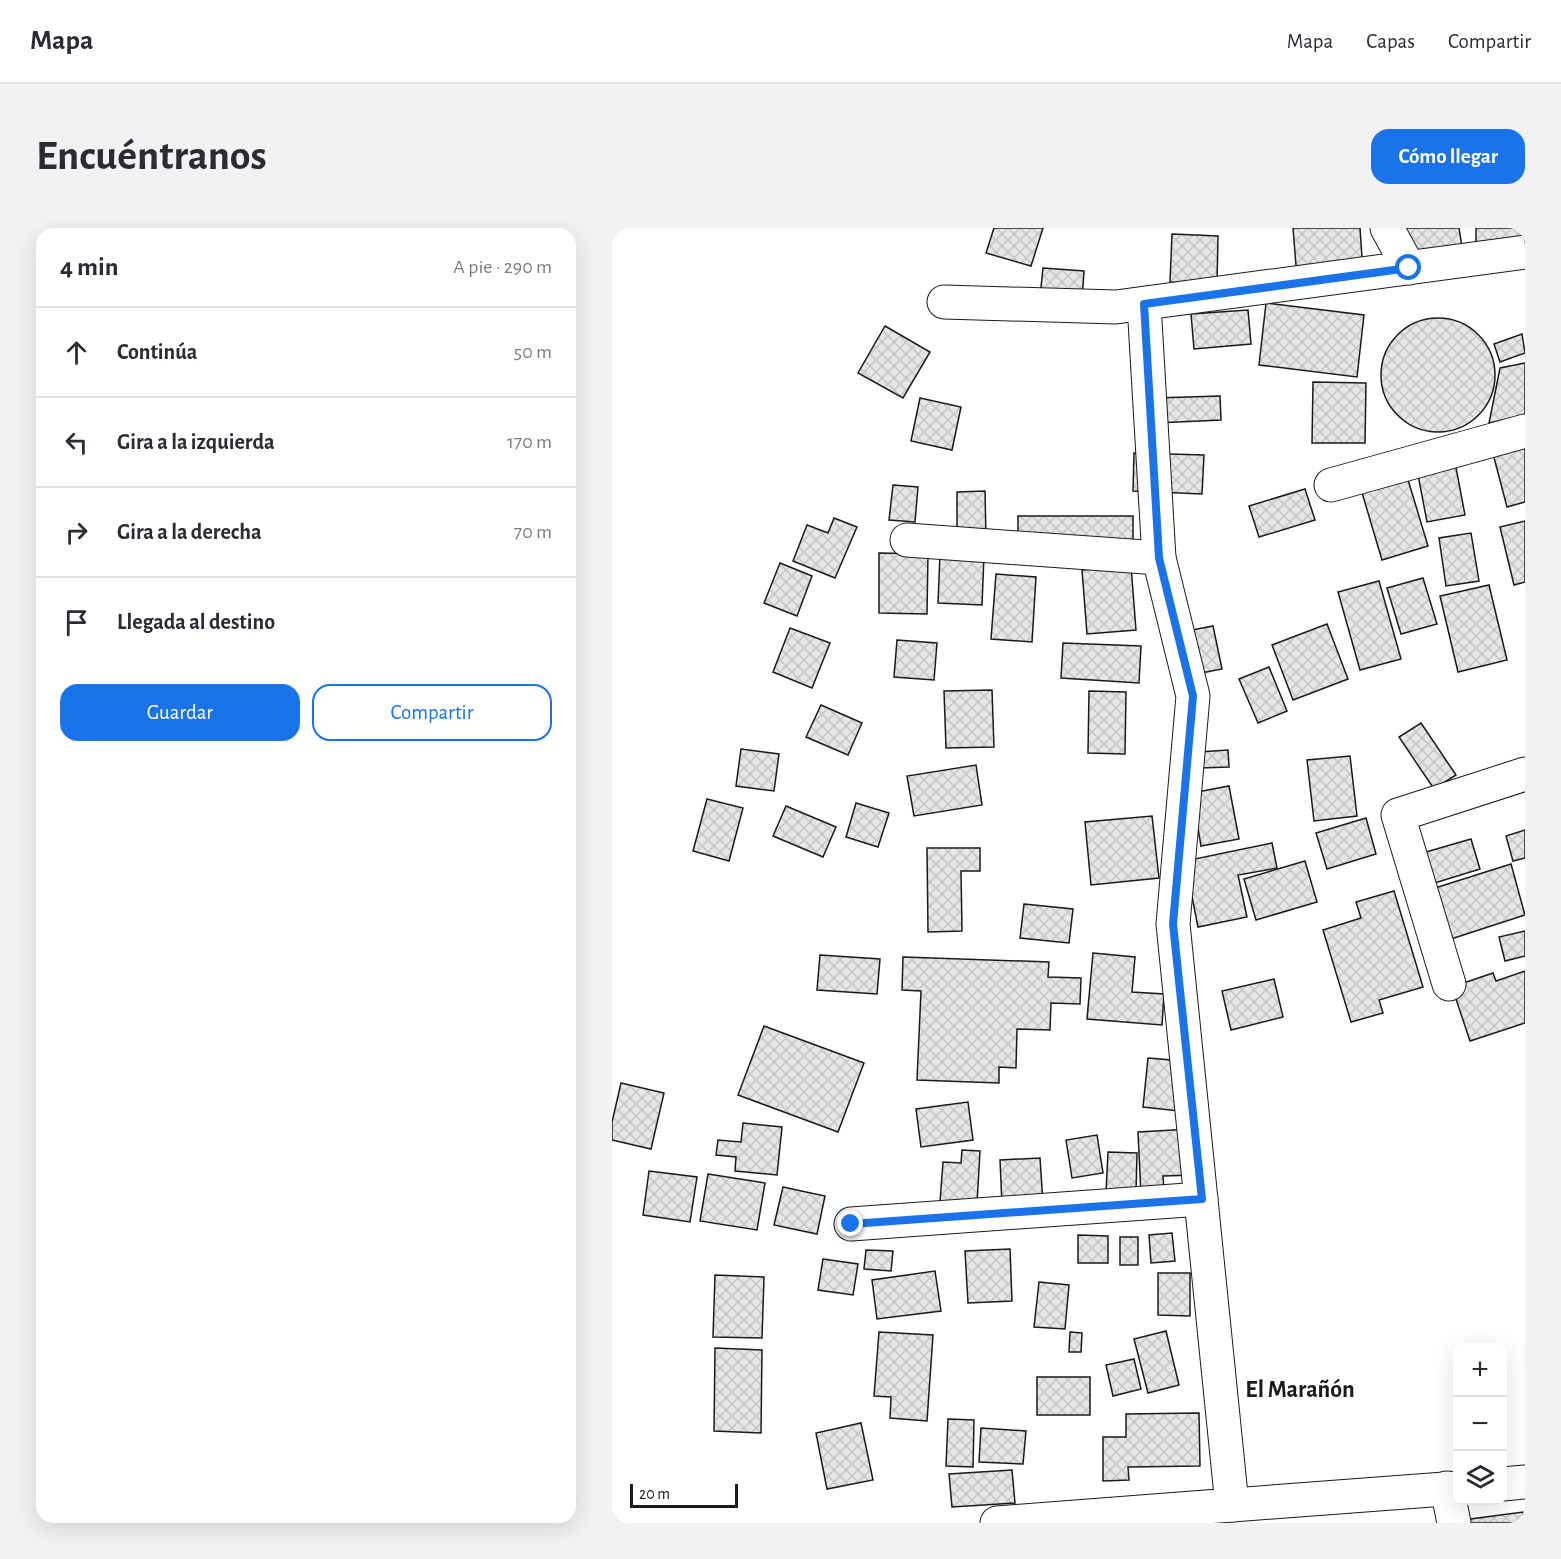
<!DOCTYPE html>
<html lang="es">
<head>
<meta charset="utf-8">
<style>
  :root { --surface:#fff; --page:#f2f2f3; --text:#2b2b33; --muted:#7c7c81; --line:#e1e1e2; --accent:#1a73e8 }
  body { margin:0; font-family:"Alegreya Sans",sans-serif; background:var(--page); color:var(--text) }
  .controls { position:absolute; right:18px; bottom:18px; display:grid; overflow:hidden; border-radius:12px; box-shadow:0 6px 24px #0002 }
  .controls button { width:54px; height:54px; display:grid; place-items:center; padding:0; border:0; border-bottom:2px solid var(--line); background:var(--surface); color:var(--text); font:30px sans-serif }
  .scale { position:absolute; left:18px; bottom:15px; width:108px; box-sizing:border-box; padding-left:6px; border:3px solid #1a1a1a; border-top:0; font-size:16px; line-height:21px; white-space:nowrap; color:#1a1a1a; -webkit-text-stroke:4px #fff; paint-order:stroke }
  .stop { position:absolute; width:18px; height:18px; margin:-14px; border:4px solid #1a73e8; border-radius:50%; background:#fff }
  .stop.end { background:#1a73e8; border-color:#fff; box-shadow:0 2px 6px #0008 }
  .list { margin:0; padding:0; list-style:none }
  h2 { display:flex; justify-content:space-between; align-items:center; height:78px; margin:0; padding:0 24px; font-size:26px }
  h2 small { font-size:20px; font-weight:400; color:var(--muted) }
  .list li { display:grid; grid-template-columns:39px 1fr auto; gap:18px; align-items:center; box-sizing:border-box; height:90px; padding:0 24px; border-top:2px solid var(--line) }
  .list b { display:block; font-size:22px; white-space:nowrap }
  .list em { font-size:20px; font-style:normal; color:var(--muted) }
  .actions { display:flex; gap:12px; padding:18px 24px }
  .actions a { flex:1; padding:14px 0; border:2px solid var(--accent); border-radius:18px; text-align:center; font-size:21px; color:var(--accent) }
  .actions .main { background:var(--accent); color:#fff }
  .icon { flex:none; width:33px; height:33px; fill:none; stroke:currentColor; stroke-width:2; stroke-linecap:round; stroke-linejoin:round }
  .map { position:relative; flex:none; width:913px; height:1295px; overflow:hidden; border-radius:18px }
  header { display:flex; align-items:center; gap:36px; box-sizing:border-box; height:84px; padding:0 30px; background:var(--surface); border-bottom:2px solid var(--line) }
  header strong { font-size:28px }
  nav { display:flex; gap:33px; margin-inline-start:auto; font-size:21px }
  .intro { display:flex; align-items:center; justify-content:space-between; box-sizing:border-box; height:144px; padding:0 36px }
  h1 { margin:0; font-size:42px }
  .button { padding:15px 27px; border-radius:18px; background:var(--accent); color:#fff; font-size:21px; font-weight:700 }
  main { display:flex; gap:36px; padding:0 36px }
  aside { flex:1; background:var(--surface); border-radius:18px; box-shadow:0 6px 24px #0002 }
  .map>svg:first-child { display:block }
  .building { fill:url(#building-cross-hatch); stroke:#1a1a1a; stroke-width:1.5 }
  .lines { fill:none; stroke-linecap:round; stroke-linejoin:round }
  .minor-casing { stroke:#1a1a1a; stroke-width:35 }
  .major-casing { stroke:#1a1a1a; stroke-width:35 }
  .minor { stroke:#fff; stroke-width:33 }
  .major { stroke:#fff; stroke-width:33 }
  .route { stroke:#1a73e8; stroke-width:8 }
  .labels { text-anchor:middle; stroke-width:4.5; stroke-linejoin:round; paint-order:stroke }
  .quarter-label { font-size:24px; font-weight:bold; fill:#1a1a1a; stroke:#fff }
</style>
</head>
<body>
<header>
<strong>Mapa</strong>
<nav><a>Mapa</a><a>Capas</a><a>Compartir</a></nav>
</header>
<div class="intro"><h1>Encuéntranos</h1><a class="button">Cómo llegar</a></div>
<main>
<aside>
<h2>4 min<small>A pie · 290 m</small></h2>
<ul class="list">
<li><svg class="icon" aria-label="ahead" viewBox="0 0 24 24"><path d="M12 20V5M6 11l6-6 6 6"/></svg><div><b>Continúa</b></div><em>50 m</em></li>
<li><svg class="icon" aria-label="left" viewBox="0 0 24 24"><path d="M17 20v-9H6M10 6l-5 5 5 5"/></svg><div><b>Gira a la izquierda</b></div><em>170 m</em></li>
<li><svg class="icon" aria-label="right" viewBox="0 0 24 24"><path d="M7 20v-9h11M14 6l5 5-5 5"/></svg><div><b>Gira a la derecha</b></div><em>70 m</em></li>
<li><svg class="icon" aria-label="arrive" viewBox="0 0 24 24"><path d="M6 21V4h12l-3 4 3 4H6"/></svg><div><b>Llegada al destino</b></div></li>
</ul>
<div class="actions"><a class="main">Guardar</a><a>Compartir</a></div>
</aside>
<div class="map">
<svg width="913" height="1295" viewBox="0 0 913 1295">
  <defs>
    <pattern id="building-cross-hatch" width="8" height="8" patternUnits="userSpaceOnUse" patternTransform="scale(1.5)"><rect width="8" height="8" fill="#e6e6e6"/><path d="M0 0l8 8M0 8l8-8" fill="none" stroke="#c5c5c5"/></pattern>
  </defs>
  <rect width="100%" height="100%" fill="#fff"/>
  <g class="building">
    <polygon points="382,0 431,0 419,38 374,25"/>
    <polygon points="681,0 748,0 751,44 685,50"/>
    <polygon points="776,0 847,0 850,19 782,31"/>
    <polygon points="864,0 913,0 913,15 864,14"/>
    <polygon points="560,6 606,8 605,56 558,54"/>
    <polygon points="431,40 472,43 470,73 428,69"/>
    <polygon points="654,75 752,87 745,149 647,137"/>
    <polygon points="636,82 639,116 582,121 579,86"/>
    <circle cx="826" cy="147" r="57"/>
    <polygon points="273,98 318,124 291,170 246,145"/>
    <polygon points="910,106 913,125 888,134 882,116"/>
    <polygon points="913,135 913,187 877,195 888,140"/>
    <polygon points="701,154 754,155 753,215 700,215"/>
    <polygon points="608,168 609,192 544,195 543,170"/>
    <polygon points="308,170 349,179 340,222 299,213"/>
    <polygon points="913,213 913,274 895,279 880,222"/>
    <polygon points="841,224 853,287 815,294 803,231"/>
    <polygon points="522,225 592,227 590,266 521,263"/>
    <polygon points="794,245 816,318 770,332 748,258"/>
    <polygon points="281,257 306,259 303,294 277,292"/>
    <polygon points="693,261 703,292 647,309 637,278"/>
    <polygon points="373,263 374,311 345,311 345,264"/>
    <polygon points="406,288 521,288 521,317 406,318"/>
    <polygon points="222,290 245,299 223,350 181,333 195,297 216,305"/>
    <polygon points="913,293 913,354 902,357 888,299"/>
    <polygon points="859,305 867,353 834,358 827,310"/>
    <polygon points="267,325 316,326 315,386 267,385"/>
    <polygon points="328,326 372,328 370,377 326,375"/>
    <polygon points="168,335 200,348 185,388 152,375"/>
    <polygon points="519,338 524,402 475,406 470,342"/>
    <polygon points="384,346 424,349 420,414 379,411"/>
    <polygon points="811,350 825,396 789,406 775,360"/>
    <polygon points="767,353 789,431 748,442 726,364"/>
    <polygon points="877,357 895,432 846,444 828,368"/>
    <polygon points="715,396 736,451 681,472 660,417"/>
    <polygon points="601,398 610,441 584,446 575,403"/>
    <polygon points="178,400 218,415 200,460 161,444"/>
    <polygon points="285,412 325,415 322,452 282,449"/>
    <polygon points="451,415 529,418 527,455 449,450"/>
    <polygon points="657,439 675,483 646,495 627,451"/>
    <polygon points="380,462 382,519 334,520 332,463"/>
    <polygon points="477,463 514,464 513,526 476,525"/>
    <polygon points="209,477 250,495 236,527 194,509"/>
    <polygon points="809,495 844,547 822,561 787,509"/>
    <polygon points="129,521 167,526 162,563 124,558"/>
    <polygon points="616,522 617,539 588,540 587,524"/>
    <polygon points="738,528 745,588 702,593 695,532"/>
    <polygon points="364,537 370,577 302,588 295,548"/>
    <polygon points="617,558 627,611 589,618 580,565"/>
    <polygon points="95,571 131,580 117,633 81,623"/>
    <polygon points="244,575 277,585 266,619 234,609"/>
    <polygon points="174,578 224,599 211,629 161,608"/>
    <polygon points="540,588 547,650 479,657 473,594"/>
    <polygon points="754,590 764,626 715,641 704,605"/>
    <polygon points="913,602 913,630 901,633 894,608"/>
    <polygon points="859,611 868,641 816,657 807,626"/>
    <polygon points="660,615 665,640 626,647 635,689 586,699 573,633"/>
    <polygon points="315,620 368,620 368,643 349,643 350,703 316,704"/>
    <polygon points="693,633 705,674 644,692 632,651"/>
    <polygon points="899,636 913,687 839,711 823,660"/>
    <polygon points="782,663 811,759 767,772 771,785 739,794 711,702 749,690 744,674"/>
    <polygon points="412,676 461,681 457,715 408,710"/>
    <polygon points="913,703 913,728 893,733 887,709"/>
    <polygon points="481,725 523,729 520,764 552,766 550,797 475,791"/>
    <polygon points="208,727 268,731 265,766 205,762"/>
    <polygon points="291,729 437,734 436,749 469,750 468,776 439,775 438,802 405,801 404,840 387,839 387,855 305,852 309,763 290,762"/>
    <polygon points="913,743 913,795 858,813 840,759 881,745 884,753"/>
    <polygon points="662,751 671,789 619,802 610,763"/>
    <polygon points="152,798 252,835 226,904 126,867"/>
    <polygon points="536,830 571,833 567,883 531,879"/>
    <polygon points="9,855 52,865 39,921 0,912 0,894"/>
    <polygon points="356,874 361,912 309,919 304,881"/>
    <polygon points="131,895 170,899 165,947 123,943 124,929 104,927 106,912 129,914"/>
    <polygon points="579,901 582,947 551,948 552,965 529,967 526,904"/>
    <polygon points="485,907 491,945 460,950 454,912"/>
    <polygon points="350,922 368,923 365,976 328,974 331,934 349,935"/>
    <polygon points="496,924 525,925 524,966 494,965"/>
    <polygon points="428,930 431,975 390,977 388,932"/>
    <polygon points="37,943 85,949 78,994 31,987"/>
    <polygon points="96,946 153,955 145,1002 88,993"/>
    <polygon points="171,959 213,968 205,1006 162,997"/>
    <polygon points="560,1005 563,1033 539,1035 537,1007"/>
    <polygon points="466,1007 496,1008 496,1035 466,1035"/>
    <rect x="508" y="1009" width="18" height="28"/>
    <polygon points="398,1021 400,1073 356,1075 353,1023"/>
    <polygon points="254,1022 281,1023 279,1043 252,1041"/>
    <polygon points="211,1031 246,1036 241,1067 206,1062"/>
    <polygon points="323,1043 329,1083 265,1091 260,1052"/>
    <polygon points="546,1045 578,1045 578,1088 546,1087"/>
    <polygon points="103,1047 152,1049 150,1110 101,1109"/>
    <polygon points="427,1054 457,1057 453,1101 422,1099"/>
    <polygon points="554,1103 567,1157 536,1165 522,1111"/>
    <polygon points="267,1104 321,1107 315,1193 278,1190 279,1169 262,1168"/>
    <polygon points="458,1104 470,1105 469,1124 457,1124"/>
    <polygon points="103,1120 150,1122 149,1205 102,1203"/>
    <polygon points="522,1131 529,1161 501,1168 494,1137"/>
    <rect x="425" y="1149" width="53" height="38"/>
    <polygon points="587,1185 588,1238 516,1239 517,1252 491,1253 491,1209 514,1209 514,1186"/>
    <polygon points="336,1191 362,1192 361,1239 334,1238"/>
    <polygon points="249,1195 261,1252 215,1261 204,1205"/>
    <polygon points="369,1200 414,1203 411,1236 367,1234"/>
    <polygon points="400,1242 403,1275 340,1279 337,1246"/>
    <polygon points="911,1284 912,1295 851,1295 851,1292"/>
  </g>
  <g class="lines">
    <defs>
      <g id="minor">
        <polyline points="775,0 797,40"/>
        <polyline points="332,74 504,79 913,24"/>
        <polyline points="719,257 913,203"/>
        <polyline points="295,312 547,330"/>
        <polyline points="837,756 786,587 913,546"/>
        <polyline points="239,996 589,971"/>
        <polyline points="835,1260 842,1295"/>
        <polyline points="385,1295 620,1277 561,696 581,468 547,330 532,76"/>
      </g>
      <g id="major">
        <polyline points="891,1256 913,1254"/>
        <polyline points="620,1277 846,1260"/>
      </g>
    </defs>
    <use href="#minor" class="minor-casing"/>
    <use href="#major" class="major-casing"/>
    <use href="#minor" class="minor"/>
    <use href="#major" class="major"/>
  </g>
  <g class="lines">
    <polyline class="route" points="239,996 590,971 561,696 581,468 547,330 532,76 797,40"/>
  </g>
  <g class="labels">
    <g class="quarter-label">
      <text x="688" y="1169">El Marañón</text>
    </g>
  </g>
</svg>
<div class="controls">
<button>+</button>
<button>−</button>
<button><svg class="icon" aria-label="layers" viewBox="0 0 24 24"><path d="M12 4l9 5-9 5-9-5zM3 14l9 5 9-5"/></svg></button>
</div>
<div class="scale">20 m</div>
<div class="stop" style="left:797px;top:40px"></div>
<div class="stop end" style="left:239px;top:996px"></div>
</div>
</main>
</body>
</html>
